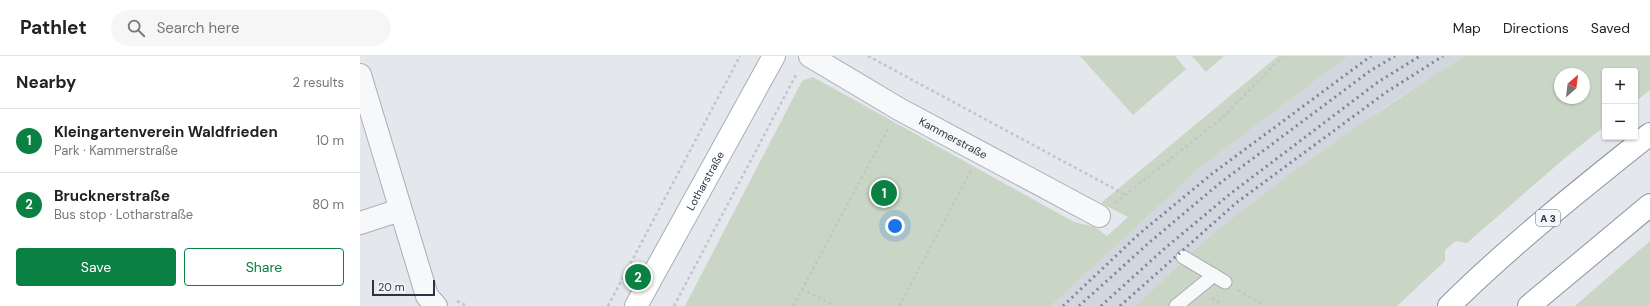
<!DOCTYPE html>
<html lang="en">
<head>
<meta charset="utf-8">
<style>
  :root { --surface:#fff; --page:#f6f6f6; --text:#222; --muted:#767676; --line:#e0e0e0; --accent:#0b8043 }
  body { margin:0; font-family:"DM Sans",sans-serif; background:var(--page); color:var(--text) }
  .controls { position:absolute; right:12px; top:12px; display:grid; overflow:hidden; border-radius:4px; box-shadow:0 1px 3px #0004 }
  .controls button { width:36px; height:36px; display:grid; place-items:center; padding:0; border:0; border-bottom:1px solid var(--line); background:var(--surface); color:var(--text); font:20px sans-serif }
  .compass { position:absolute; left:1194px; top:12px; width:36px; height:36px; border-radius:50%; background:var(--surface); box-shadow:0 1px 3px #0004; rotate:28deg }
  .scale { position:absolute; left:12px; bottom:10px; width:63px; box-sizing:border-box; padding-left:4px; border:2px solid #2b3445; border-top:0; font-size:11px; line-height:14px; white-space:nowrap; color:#2b3445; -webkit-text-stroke:3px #f4f6f9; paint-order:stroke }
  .you { position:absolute; left:535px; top:170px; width:14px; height:14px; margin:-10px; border:3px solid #fff; border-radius:50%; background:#1a73e8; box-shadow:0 0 0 6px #1a73e833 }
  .badge { display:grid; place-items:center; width:26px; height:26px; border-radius:50%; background:var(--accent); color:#fff; font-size:13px; font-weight:700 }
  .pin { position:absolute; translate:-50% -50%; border:2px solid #fff; box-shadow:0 1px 4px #0006 }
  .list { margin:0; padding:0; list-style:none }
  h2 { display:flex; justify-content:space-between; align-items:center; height:52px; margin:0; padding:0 16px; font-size:17px }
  h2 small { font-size:13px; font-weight:400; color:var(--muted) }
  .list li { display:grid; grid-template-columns:26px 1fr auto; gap:12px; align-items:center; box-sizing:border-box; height:64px; padding:0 16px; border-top:1px solid var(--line) }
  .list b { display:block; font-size:15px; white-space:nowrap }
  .list p { margin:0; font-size:13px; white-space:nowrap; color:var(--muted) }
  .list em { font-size:13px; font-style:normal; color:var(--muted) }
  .actions { display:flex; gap:8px; padding:12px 16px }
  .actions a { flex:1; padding:9px 0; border:1px solid var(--accent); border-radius:4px; text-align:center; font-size:14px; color:var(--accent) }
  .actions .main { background:var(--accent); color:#fff }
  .icon { flex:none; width:22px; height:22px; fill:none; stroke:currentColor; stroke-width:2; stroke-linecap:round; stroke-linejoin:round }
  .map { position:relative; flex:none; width:1290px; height:250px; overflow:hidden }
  header { display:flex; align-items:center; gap:24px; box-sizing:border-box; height:56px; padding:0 20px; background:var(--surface); border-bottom:1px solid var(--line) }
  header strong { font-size:19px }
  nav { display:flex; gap:22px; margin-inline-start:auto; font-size:14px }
  .search { width:280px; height:36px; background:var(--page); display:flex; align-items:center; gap:10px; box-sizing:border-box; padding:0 14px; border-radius:22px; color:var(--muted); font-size:15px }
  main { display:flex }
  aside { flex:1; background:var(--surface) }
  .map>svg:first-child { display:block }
  .built { fill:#d2d6de }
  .green { fill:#c9d6c5; fill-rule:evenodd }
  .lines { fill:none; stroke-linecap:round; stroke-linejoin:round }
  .lane-casing { stroke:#a9aeb7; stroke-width:15 }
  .street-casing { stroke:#a9aeb7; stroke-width:24 }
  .secondary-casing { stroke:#a9aeb7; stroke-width:24 }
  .highway-casing { stroke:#8b94a3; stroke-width:24 }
  .path { stroke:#c2c5cb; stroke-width:2.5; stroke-dasharray:3 3; stroke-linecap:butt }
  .lane { stroke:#f7f8fa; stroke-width:13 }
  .street { stroke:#f7f8fa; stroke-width:22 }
  .secondary { stroke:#fff; stroke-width:22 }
  .highway { stroke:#fff; stroke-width:22 }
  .rail { stroke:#7d8696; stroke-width:3; stroke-dasharray:2 4; stroke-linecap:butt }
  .labels { text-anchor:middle; stroke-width:4; stroke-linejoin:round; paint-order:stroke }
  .shield { fill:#f4f6f9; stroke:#676e7b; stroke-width:1 }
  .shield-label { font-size:10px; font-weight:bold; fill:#2b3445 }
  .street-label { font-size:11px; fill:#2b3445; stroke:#f4f6f9 }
</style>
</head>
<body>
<header>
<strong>Pathlet</strong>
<div class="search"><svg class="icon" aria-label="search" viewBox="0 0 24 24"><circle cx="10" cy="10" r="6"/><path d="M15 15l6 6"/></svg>Search here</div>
<nav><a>Map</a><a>Directions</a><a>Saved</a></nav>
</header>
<main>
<aside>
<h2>Nearby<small>2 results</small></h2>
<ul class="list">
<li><span class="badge">1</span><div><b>Kleingartenverein Waldfrieden</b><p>Park · Kammerstraße</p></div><em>10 m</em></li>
<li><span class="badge">2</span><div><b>Brucknerstraße</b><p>Bus stop · Lotharstraße</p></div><em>80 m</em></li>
</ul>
<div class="actions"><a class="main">Save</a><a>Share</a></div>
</aside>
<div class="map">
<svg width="1290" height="250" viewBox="0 0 1290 250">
  <rect width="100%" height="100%" fill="#e4e7ec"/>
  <polygon class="built" points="988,0 1104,0 1031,47 883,154 819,208 775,250 691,250 843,109"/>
  <g class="green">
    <polygon points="720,0 815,0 826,13 773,59"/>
    <polygon points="832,0 864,0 846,16"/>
    <polygon points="918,0 988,0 843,109 691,250 325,250 442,25 453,21 714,166 735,171 747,180 768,161 741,147"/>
    <path d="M 1104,0 L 1290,0 L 1290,34 L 1275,46 L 1275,15 L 1245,15 L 1245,70 L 1205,102 L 1107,187 L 1096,185 L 1085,194 L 1085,205 L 1037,250 L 775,250 C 810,217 845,183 883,154 C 954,99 1029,48 1104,0 ZM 1200,18 L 1224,18 L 1224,42 L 1200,42 Z"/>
    <polygon points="1290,185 1290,250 1215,250"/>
  </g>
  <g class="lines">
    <defs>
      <g id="lane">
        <polyline points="823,201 865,226"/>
        <polyline points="816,250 854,219"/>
      </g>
      <g id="street">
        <path id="s1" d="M 450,0 L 539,53 L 739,160"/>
        <polyline points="0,19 67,240 76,250"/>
        <polyline points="0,167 40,154"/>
      </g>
      <g id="secondary">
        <path id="s2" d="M 276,250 L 414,0"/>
      </g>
      <g id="highway">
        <path d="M 1089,250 C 1152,188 1221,133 1290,78"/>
        <polyline points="1169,250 1290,149"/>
      </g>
    </defs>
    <use href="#lane" class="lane-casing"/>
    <use href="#street" class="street-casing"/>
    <use href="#secondary" class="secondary-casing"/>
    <use href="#highway" class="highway-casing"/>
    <g class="path">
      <polyline points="508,0 764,138"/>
      <polyline points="755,147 862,62 923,0"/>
      <polyline points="442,233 475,250"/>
      <polyline points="878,234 905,250"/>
      <polyline points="852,242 860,247 860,250"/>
      <polyline points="97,245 107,250"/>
      <polyline points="248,250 380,0"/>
      <polyline points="314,250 437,17"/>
      <polyline points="433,250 529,71"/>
      <polyline points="539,250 611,115"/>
    </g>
    <use href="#lane" class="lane"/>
    <use href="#street" class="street"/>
    <use href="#secondary" class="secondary"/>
    <use href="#highway" class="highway"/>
    <g class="rail">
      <polyline points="703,250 779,178 853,117 1011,0"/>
      <polyline points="719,250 791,185 860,127 1010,15 1035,0"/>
      <polyline points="741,250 804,193 870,138 1018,26 1060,0"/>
      <polyline points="760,250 876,147 1025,37 1083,0"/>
    </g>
  </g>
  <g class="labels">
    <rect class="shield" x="1176" y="154" width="24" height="16" rx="3"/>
    <g class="shield-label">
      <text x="1188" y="166">A 3</text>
    </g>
    <g class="street-label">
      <text dy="4" stroke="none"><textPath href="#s1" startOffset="165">Kammerstraße</textPath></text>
      <text dy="4" stroke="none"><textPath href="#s2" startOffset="143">Lotharstraße</textPath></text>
    </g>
  </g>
</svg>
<div class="controls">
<button>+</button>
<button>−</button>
</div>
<svg class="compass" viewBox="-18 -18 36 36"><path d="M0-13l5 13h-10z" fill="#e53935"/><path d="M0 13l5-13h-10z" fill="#767676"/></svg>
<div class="scale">20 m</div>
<div class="you"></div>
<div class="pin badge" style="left:524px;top:137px">1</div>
<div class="pin badge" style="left:278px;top:221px">2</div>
</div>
</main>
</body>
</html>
